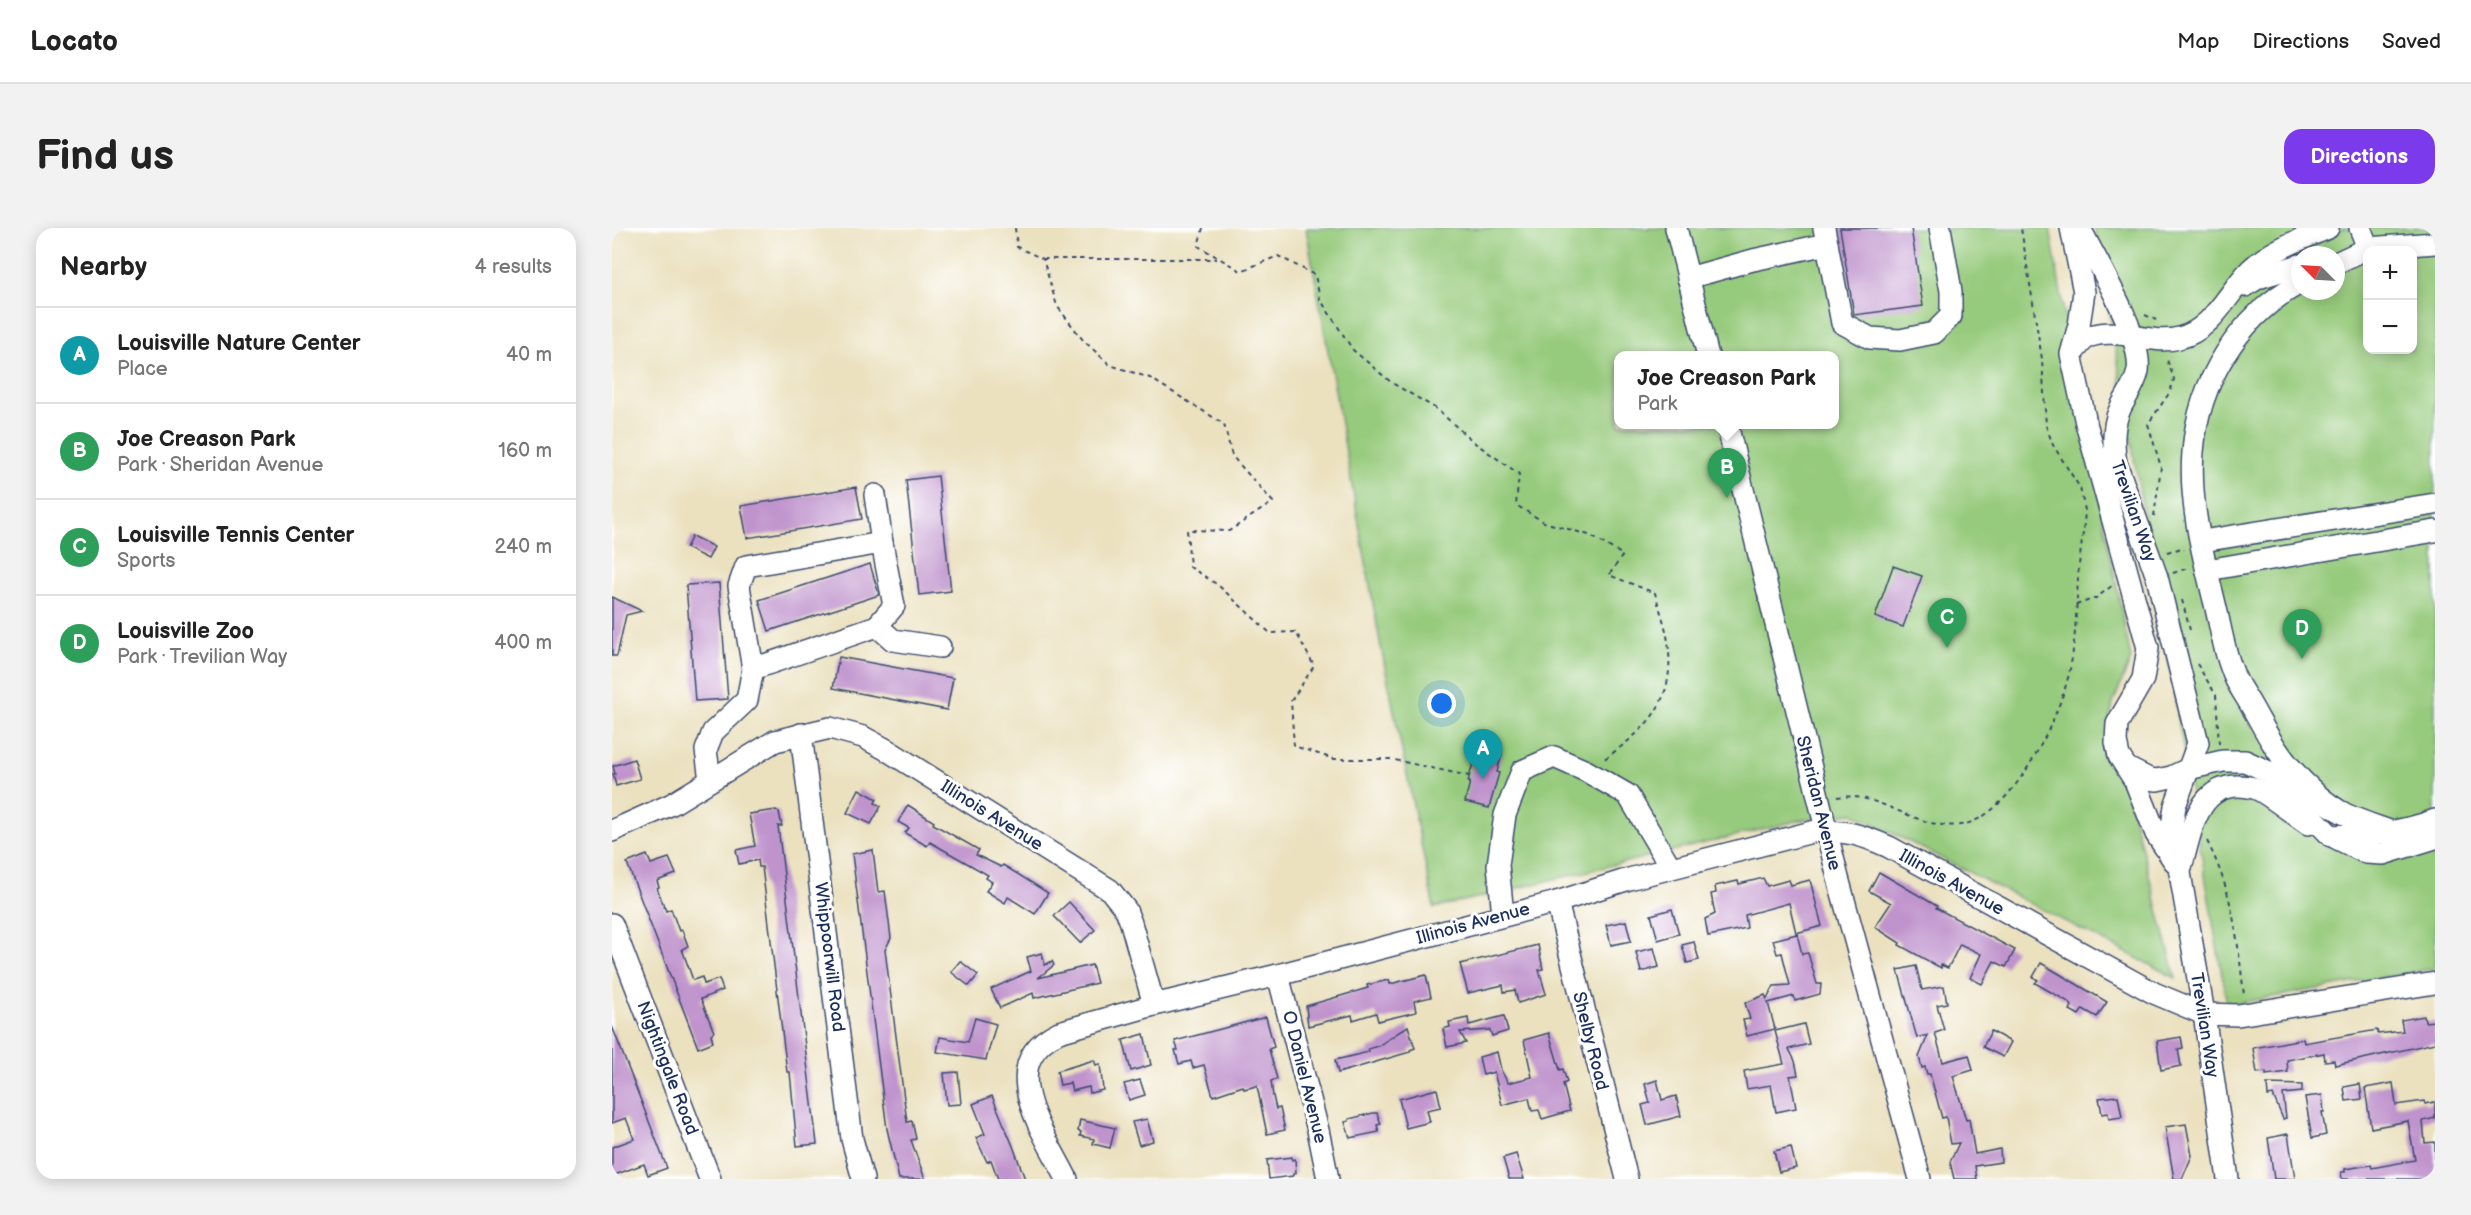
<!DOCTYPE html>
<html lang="en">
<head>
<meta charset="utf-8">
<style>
  :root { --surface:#fff; --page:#f2f2f2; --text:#222; --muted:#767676; --line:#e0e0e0; --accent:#7c3aed }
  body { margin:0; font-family:"Balsamiq Sans",sans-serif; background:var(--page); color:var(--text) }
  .controls { position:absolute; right:18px; top:18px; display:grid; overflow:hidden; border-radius:12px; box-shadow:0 3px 15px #0003 }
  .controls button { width:54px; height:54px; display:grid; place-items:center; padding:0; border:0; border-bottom:2px solid var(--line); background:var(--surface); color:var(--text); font:30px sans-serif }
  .compass { position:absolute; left:1679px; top:18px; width:54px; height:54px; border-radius:50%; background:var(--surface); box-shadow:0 3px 15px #0003; rotate:294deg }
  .you { position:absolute; left:830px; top:476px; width:21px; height:21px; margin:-15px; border:4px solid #fff; border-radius:50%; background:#1a73e8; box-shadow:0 0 0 9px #1a73e833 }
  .badge { display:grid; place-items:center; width:39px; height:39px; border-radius:50%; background:var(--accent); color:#fff; font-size:20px; font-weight:700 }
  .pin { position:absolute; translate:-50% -50px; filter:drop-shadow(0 2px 3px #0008) }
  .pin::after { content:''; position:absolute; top:32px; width:21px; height:18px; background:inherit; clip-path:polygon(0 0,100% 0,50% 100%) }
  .popup { position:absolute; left:1002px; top:123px; width:225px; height:78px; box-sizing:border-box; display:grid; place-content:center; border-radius:12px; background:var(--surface); filter:drop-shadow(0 2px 4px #0005); font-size:20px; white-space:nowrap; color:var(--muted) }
  .popup b { font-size:22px; color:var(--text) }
  .popup::after { content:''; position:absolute; left:50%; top:100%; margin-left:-12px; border:12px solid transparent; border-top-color:var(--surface) }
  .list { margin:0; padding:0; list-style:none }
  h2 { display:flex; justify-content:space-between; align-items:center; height:78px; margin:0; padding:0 24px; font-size:26px }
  h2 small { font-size:20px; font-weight:400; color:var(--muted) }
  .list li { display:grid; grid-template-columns:39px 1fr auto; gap:18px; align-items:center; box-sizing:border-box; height:96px; padding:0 24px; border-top:2px solid var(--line) }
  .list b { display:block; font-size:22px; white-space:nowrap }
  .list p { margin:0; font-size:20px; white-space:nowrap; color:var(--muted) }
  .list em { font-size:20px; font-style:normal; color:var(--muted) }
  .map { position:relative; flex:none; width:1823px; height:951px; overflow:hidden; border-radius:18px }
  header { display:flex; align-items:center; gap:36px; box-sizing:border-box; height:84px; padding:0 30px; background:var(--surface); border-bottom:2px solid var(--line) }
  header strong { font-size:28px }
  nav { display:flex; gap:33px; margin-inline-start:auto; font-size:21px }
  .intro { display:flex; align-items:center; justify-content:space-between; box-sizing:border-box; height:144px; padding:0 36px }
  h1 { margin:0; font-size:42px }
  .button { padding:15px 27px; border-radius:18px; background:var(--accent); color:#fff; font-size:21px; font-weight:700 }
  main { display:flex; gap:36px; padding:0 36px }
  aside { flex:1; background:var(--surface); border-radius:18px; box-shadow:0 3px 15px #0003 }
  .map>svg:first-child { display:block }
  .green { fill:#96ca7b; stroke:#587c6c; stroke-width:1.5; fill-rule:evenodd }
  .building { fill:#bf93cc }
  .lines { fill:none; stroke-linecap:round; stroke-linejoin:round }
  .minor-casing { stroke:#3a4a6d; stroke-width:24 }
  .path { stroke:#3a4a6d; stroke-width:2; stroke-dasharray:4.5 4.5; stroke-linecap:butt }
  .minor { stroke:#fff; stroke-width:21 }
  .labels { text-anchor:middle; stroke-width:6; stroke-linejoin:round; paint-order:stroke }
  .street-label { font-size:18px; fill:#1b2f5e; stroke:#fff }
</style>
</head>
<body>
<header>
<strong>Locato</strong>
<nav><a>Map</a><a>Directions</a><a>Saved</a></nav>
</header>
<div class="intro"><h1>Find us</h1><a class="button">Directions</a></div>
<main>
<aside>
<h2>Nearby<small>4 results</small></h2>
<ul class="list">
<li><span class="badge" style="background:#0f9aa8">A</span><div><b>Louisville Nature Center</b><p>Place</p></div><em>40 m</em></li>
<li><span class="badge" style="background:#2e9e5b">B</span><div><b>Joe Creason Park</b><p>Park · Sheridan Avenue</p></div><em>160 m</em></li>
<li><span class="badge" style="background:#2e9e5b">C</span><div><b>Louisville Tennis Center</b><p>Sports</p></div><em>240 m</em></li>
<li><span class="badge" style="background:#2e9e5b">D</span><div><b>Louisville Zoo</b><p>Park · Trevilian Way</p></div><em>400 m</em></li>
</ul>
</aside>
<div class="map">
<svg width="1823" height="951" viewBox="0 0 1823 951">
  <rect width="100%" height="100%" fill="#fff"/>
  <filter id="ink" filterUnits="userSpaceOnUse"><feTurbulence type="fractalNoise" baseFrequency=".0167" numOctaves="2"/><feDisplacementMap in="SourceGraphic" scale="12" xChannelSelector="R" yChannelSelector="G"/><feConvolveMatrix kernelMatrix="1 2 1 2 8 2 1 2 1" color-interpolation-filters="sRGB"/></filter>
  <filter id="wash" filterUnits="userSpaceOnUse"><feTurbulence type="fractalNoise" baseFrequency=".008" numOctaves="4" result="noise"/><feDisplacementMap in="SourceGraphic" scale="24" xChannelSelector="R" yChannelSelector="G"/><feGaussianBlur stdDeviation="1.35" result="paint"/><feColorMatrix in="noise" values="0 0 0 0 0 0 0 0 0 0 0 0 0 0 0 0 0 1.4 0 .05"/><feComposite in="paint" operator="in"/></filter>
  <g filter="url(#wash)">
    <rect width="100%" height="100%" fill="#ebe1bf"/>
    <g class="green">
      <path d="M 694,0 L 1438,0 L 1459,126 L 1519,431 L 1501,475 L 1492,522 L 1515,564 L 1564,750 L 1241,585 L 1189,592 L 822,680 L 768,414 ZM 1007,128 L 1223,128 L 1223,196 L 1007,196 Z"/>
      <path d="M 1483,0 L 1823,0 L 1823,740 L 1615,777 ZM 1756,22 L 1800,22 L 1800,122 L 1756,122 ZM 1688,27 L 1724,27 L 1724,63 L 1688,63 Z"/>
    </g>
    <g id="blocks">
      <g class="building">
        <polygon points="1228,0 1299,0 1311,78 1242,87"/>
        <polygon points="326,248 339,363 307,367 294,252"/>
        <polygon points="244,259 250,291 135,310 129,278"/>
        <polygon points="80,308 102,319 96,331 74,320"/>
        <polygon points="258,336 267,367 157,403 147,372"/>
        <polygon points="1281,338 1310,348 1291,399 1263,389"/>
        <polygon points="107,355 116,471 83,473 74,357"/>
        <polygon points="0,369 30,383 14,387 5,428 0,428"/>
        <polygon points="227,429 341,450 335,482 221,460"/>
        <polygon points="867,519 890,525 885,544 887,545 877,580 853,574 858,554 856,554 858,545"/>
        <polygon points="22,531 28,551 4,558 1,546 3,546 1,538"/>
        <polygon points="247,561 265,571 263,575 269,578 259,596 235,585"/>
        <polygon points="296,577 322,594 321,596 367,622 364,627 389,639 391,637 436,665 423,686 396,669 393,675 374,663 380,654 374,650 376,647 318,614 315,618 293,605 297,600 286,594"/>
        <polygon points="164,582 167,584 170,598 166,598 205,916 185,918 178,844 175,844 150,639 147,639 146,632 127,636 124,622 143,618 137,586"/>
        <polygon points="261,622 266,664 273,663 279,710 273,722 295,894 300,893 304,911 299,912 313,951 287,951 275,901 240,626"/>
        <polygon points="35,627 39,636 57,630 64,646 45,653 47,659 45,660 54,683 59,681 67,703 70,702 76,718 70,721 81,752 90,749 92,756 107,751 111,762 89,771 102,804 99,806 101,814 86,820 15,635"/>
        <polygon points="1267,644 1325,678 1324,680 1403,722 1394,739 1382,733 1370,756 1358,750 1369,726 1348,716 1336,740 1329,737 1329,740 1287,717 1288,715 1263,699 1279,675 1257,663"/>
        <polygon points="1151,650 1155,658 1177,652 1179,657 1198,652 1210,698 1184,705 1177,675 1133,687 1135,700 1096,708 1093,691 1103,686 1099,666 1104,665 1103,658 1126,653 1127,656"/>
        <polygon points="457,674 483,702 468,715 442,688"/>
        <polygon points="1060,681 1067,706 1046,712 1039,687"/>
        <polygon points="1014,693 1019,713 999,717 994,697"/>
        <polygon points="1185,706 1190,726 1196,725 1205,756 1209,756 1208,766 1183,773 1182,768 1156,775 1163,801 1135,808 1131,792 1138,791 1133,775 1153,767 1155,771 1162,758 1178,757 1170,725 1165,726 1161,712"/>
        <polygon points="1082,714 1087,732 1075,735 1070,717"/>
        <polygon points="926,717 931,741 927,742 934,766 906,775 903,762 892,764 891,757 856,765 848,736"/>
        <polygon points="1042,720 1047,739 1029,744 1024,724"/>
        <polygon points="430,725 433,737 440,733 442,737 426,750 480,737 485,755 422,770 421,765 388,780 379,761 419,743 415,729"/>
        <polygon points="348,733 366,747 357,758 339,744"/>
        <polygon points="1429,735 1495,774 1485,789 1471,781 1467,787 1458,782 1460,778 1455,773 1423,755 1426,752 1421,749"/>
        <polygon points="1304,738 1310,762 1332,758 1335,775 1325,777 1332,802 1323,805 1331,834 1357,827 1361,842 1341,848 1354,892 1357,891 1363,926 1388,921 1389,934 1363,938 1365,951 1342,951 1338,934 1347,915 1339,916 1334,889 1330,890 1318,846 1315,846 1313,839 1310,840 1307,829 1316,807 1305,810 1286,742"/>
        <polygon points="814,747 819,769 802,773 804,784 766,793 764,785 741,792 740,787 696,798 694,778 756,760 755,757 777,752 778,756"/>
        <polygon points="892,788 896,803 880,808 878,802 848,804 854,815 835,819 831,801 838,799 837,794 856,790 857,797"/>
        <polygon points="1812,788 1813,794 1823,793 1823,815 1723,837 1722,832 1713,833 1712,825 1675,832 1676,844 1654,847 1654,844 1645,845 1641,820 1691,811 1692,815 1765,802 1766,806 1791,803 1789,792"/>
        <polygon points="654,789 662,819 657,821 665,851 659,853 661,868 664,881 668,880 673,902 655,906 645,858 632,861 631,858 601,868 592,837 581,840 579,833 567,836 563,822 566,822 563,813"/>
        <polygon points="363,790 384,796 374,832 325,824 328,809 356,814"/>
        <polygon points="1192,796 1197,816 1177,821 1183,833 1186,847 1178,848 1184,880 1164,884 1159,857 1135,861 1132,843 1172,836 1163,803"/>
        <polygon points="0,798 55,940 36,947 32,936 0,948 0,919 22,911 14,890 0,895"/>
        <polygon points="796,798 803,820 798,822 798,824 726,845 723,832 757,824 756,821 766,818"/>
        <polygon points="1379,803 1399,814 1391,829 1371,819"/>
        <polygon points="937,805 948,842 951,841 955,854 951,856 958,883 930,891 927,882 920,883 917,870 890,877 882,844 871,847 867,829 885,824 889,842 896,855 920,849 912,812"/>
        <polygon points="532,806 539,837 519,843 511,812"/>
        <polygon points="1569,809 1571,820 1566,821 1569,838 1549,842 1545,813"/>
        <polygon points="482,832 484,837 488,836 491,862 478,865 477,859 460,863 458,855 448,857 445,843"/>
        <polygon points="346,844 349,876 335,877 332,845"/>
        <polygon points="528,852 533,867 517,872 512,856"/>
        <polygon points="1045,852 1050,872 1064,868 1069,888 1035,897 1030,877 1038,875 1033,856"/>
        <polygon points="1781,855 1784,877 1812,873 1813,876 1823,874 1823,890 1811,893 1813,915 1823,914 1823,951 1730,951 1729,944 1733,944 1733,941 1759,937 1760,940 1803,932 1796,893 1759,900 1753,860"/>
        <polygon points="1655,856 1690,857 1690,864 1671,866 1674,890 1671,891 1661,867 1656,868"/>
        <polygon points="1748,856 1750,871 1734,873 1732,859"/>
        <polygon points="825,861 829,879 815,882 818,894 794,900 787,871"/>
        <polygon points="1710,867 1712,884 1710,884 1714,907 1700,910 1693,869"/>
        <polygon points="380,868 401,918 413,951 386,951 379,932 375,934 364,910 373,906 361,876"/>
        <polygon points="1506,868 1510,889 1497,891 1496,885 1490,886 1487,870"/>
        <polygon points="761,885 765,885 769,896 765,897 767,904 738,910 733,894 737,893 737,891"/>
        <polygon points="535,891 541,913 527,917 520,894"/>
        <polygon points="468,892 503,900 498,920 481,916 482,911 468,908 469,904 466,903"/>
        <polygon points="1574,896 1580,928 1570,951 1562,951 1553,899"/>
        <polygon points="1676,906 1683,951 1662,951 1656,910"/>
        <polygon points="1179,919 1184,940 1167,944 1162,923"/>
        <polygon points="904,926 906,932 912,951 897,951 891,930"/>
        <polygon points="680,929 680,932 683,931 684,945 681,946 681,948 657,951 655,932"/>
      </g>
    </g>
  </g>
  <g filter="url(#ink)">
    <use href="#blocks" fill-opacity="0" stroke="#3a4a6d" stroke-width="1.5"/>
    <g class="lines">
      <defs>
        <g id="minor">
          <polyline points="1064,0 1096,128"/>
          <polyline points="1212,0 1230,95 1258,110 1288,112 1322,105 1339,88 1339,63 1328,0"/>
          <polyline points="1459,0 1472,64 1467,97 1459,126 1474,195 1536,420 1531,451 1505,496 1504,514 1507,528 1523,553 1544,606 1562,633"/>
          <path d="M 1468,0 C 1484,33 1531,109 1526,143 C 1523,158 1514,168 1508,181 C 1500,198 1501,217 1504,235 L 1545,349 L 1586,515 L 1563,578 L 1560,598 L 1592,786 L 1616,951"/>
          <polyline points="1748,0 1756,20"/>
          <polyline points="1724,35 1756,20 1823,15"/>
          <polyline points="1076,50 1141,32 1215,16"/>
          <path d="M 1688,55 C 1627,88 1586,154 1581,224 C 1577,273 1590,324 1602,372 C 1608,395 1611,420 1620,442 C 1623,453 1631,464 1637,474 C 1650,496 1661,520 1678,539 C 1692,556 1713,576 1733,586 C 1748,593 1764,598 1780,604"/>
          <polyline points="1633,58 1646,50 1688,37"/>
          <path d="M 1460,126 C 1464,121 1470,112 1476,109 C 1505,97 1537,118 1567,110 C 1601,102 1616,64 1639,41 C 1660,21 1690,11 1716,0"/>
          <polyline points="1115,196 1226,650 1308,951"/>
          <polyline points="263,267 270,315"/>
          <polyline points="1590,313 1823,276"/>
          <polyline points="1595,342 1823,303"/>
          <polyline points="265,398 281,412 328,419"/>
          <polyline points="189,506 240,911 251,951"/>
          <path d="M 1517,541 L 1537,551 L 1545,552 L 1559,549 L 1576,541 L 1611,533 L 1633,533 L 1657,544 L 1719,608 C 1756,607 1789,605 1823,592"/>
          <polyline points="98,552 94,522 101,504 135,472 141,441 265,398 282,378 270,315 134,338 127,358 141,441"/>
          <polyline points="0,603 60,576 163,513 218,500 251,509 275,522 498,662 514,682 519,695 542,777"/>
          <polyline points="1724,610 1754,625 1771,626 1823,610"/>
          <path d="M 1569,640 C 1580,601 1586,547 1642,560 C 1653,563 1684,588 1696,596"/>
          <polyline points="945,674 1015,951"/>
          <polyline points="891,687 886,637 893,587 910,543 942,529 974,543 1016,567 1059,640"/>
          <polyline points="0,696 98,951"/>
          <polyline points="666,747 706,902 716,951"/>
          <path d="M 455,951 C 433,906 380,836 447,804 L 542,777 L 666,747 L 945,674 L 1017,651 L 1204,603 C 1234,602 1250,607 1277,619 L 1542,765 L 1592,786 L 1626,787 L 1823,755"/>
        </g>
      </defs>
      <use href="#minor" class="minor-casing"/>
      <g class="path">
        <polyline points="403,0 405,19 431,31 445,78 471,112 498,137 538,150 612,196 620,228 661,274 617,303 575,302 578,339 606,357 658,405 684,404 702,438 679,473 682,518 722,531 778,531 857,548"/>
        <path d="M 591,0 L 586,18 L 629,43 L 666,28 L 703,47 L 708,71 L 741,122 L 780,155 L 823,180 L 863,215 L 907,246 L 904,277 L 932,294 L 977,307 L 1011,327 L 997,347 L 1043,365 C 1047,380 1054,398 1056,414 C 1064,474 1036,500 991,532"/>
        <polyline points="431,31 605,31"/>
        <polyline points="1533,87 1544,92"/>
        <polyline points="1542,288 1549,239 1536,196 1558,164 1562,151 1554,129"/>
        <polyline points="1555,324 1570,320 1572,322"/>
        <polyline points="1561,345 1576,340"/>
        <polyline points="1570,372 1578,402"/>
        <polyline points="1464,377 1484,370 1501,357"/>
        <polyline points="1585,436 1604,467 1607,516"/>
        <path d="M 1225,569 C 1268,563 1305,603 1348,597 C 1400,591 1449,487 1458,441 C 1465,406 1464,371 1467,337 C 1469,319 1472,301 1473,282 L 1468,260 L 1441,217 L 1434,198 L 1430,131 L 1409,0"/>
        <path d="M 1595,613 C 1622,667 1625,709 1632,767"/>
      </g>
      <use href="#minor" class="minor"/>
    </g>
  </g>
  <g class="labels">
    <g class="street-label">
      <text transform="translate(1522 283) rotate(71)" y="6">Trevilian Way</text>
      <text transform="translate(1207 575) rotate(76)" y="6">Sheridan Avenue</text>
      <text transform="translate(380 587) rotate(32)" y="6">Illinois Avenue</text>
      <text transform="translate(1340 654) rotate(29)" y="6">Illinois Avenue</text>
      <text transform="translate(861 695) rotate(-15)" y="6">Illinois Avenue</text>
      <text transform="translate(218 729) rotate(83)" y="6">Whippoorwill Road</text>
      <text transform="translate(1593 797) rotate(81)" y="6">Trevilian Way</text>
      <text transform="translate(979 813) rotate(76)" y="6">Shelby Road</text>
      <text transform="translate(56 840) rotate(69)" y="6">Nightingale Road</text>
      <text transform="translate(693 849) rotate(76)" y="6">O Daniel Avenue</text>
    </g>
  </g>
</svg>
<div class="controls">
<button>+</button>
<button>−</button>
</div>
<svg class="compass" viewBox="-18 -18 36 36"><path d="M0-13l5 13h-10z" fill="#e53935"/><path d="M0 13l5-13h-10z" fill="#767676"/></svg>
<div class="you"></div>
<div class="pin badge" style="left:871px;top:551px;background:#0f9aa8">A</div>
<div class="pin badge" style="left:1115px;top:270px;background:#2e9e5b">B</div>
<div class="popup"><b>Joe Creason Park</b>Park</div>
<div class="pin badge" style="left:1335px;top:420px;background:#2e9e5b">C</div>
<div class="pin badge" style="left:1690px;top:431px;background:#2e9e5b">D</div>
</div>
</main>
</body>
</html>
